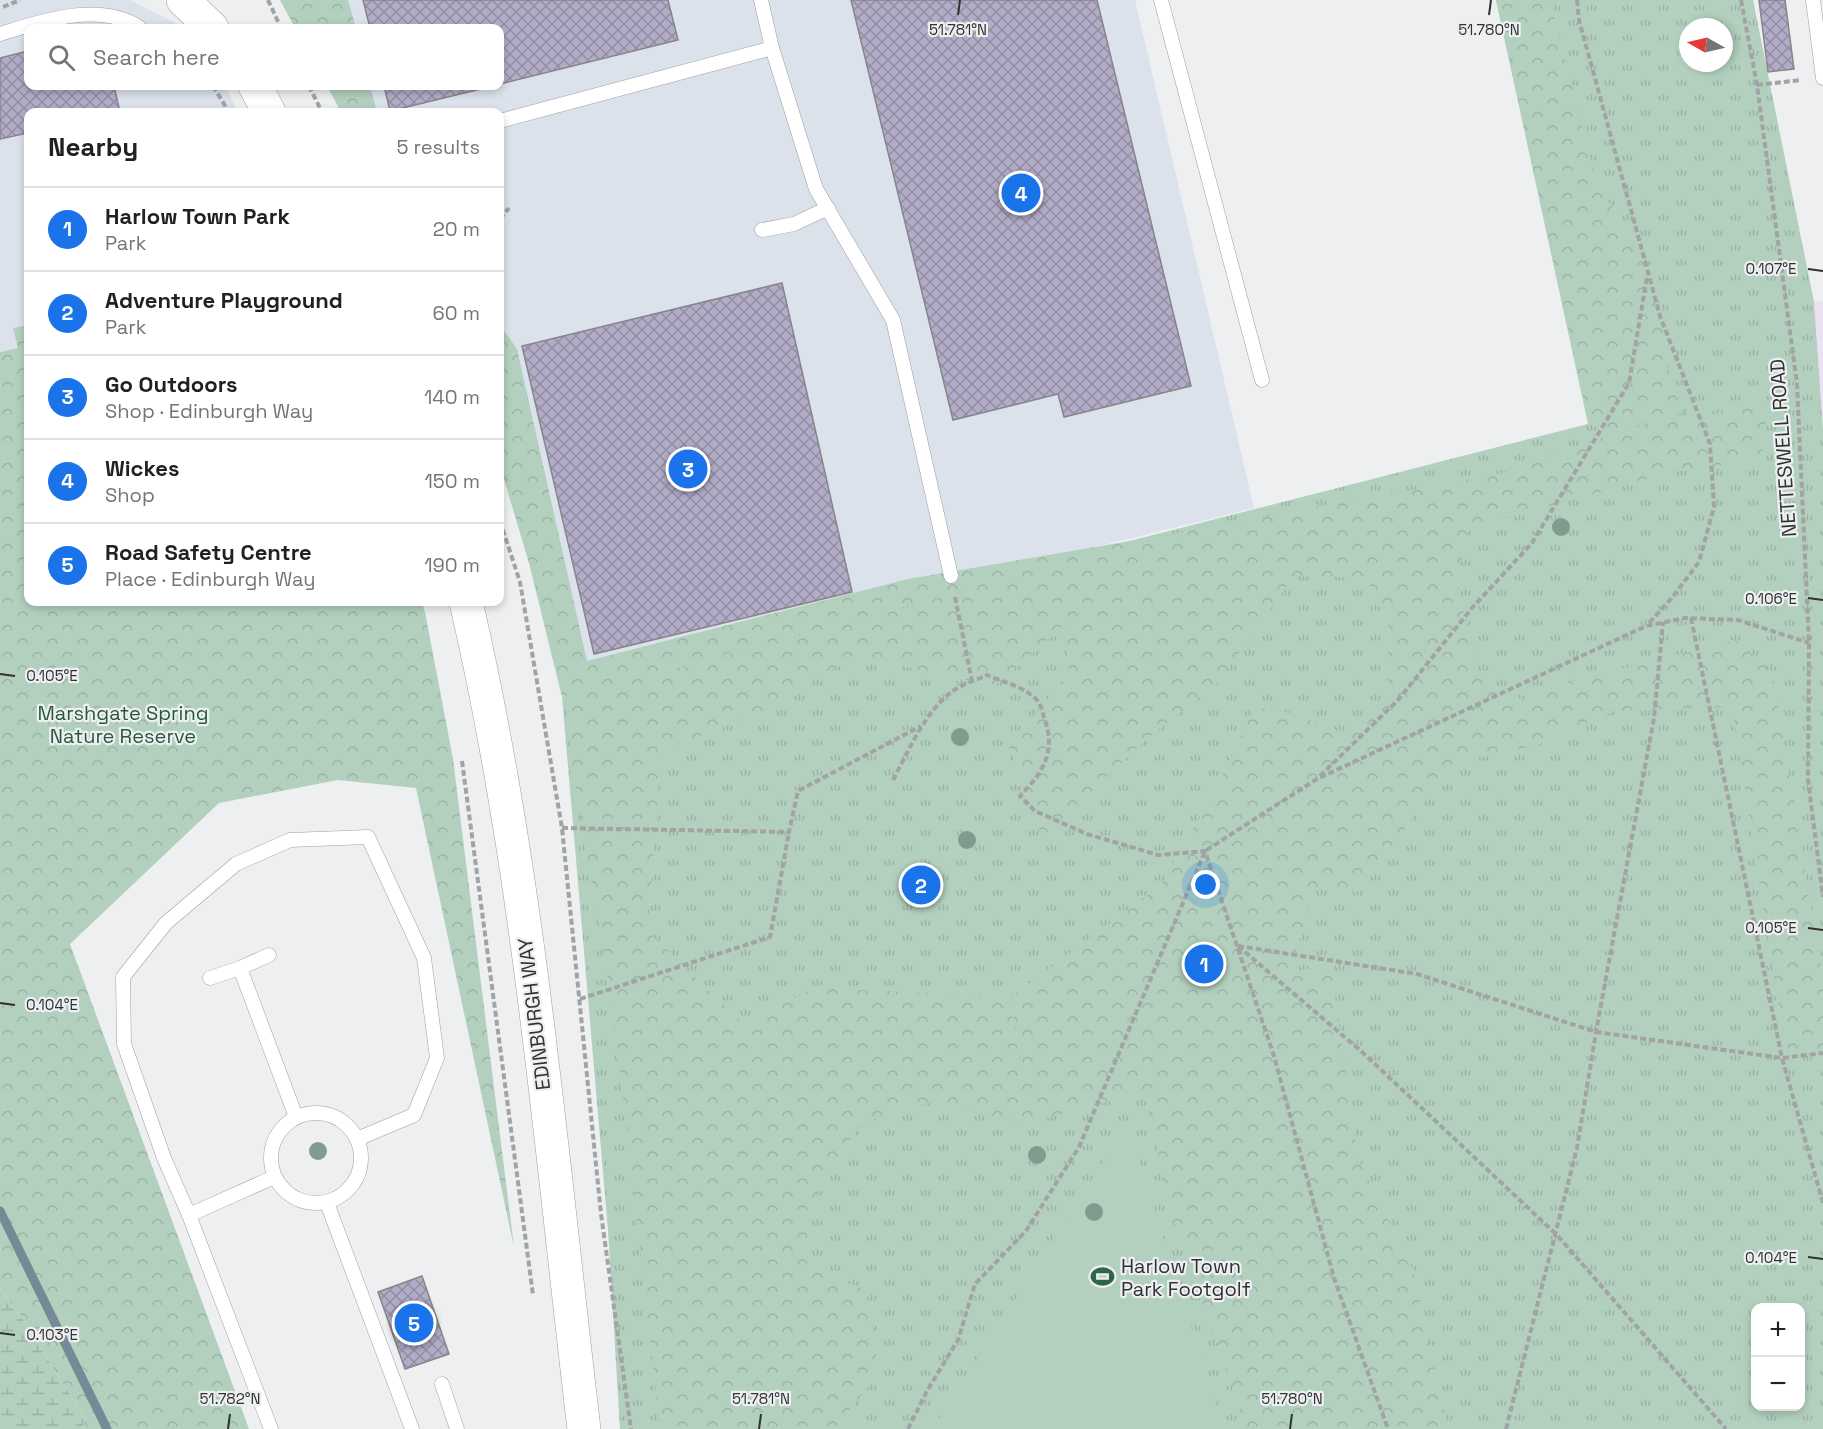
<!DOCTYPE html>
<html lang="en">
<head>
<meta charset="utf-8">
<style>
  :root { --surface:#fff; --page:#f2f2f2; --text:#202124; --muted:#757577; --line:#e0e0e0; --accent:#1a73e8 }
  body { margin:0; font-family:"Space Grotesk",sans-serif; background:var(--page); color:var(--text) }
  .controls { position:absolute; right:18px; bottom:18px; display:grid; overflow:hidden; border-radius:12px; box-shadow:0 3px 9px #0003 }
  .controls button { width:54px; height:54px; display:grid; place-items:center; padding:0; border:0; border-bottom:2px solid var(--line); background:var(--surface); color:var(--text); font:30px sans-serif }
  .compass { position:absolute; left:1679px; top:18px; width:54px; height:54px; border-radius:50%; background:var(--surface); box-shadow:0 3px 9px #0003; rotate:278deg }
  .you { position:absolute; left:1206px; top:885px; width:21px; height:21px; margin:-15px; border:4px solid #fff; border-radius:50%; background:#1a73e8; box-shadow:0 0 0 9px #1a73e833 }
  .badge { display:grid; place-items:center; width:39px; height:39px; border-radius:50%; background:var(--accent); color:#fff; font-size:20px; font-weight:700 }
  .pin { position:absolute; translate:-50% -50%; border:3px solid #fff; box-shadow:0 2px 6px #0006 }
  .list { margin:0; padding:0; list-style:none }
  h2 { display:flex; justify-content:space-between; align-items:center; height:78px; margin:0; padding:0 24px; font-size:26px }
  h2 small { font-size:20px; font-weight:400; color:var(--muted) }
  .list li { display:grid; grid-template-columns:39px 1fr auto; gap:18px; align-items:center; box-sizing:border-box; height:84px; padding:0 24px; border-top:2px solid var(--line) }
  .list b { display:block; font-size:22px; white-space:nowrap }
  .list p { margin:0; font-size:20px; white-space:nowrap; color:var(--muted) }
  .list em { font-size:20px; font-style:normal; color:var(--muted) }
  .icon { flex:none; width:33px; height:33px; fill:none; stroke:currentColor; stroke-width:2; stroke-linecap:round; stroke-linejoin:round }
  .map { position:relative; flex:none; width:1823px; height:1429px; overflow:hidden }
  .search { position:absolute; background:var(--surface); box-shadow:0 3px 9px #0003; left:24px; top:24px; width:480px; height:66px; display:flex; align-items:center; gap:15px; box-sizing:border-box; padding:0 21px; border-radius:12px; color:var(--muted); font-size:22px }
  .panel { position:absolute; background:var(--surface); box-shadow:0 3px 9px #0003; left:24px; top:108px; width:480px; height:498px; border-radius:12px }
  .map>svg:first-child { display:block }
  .built { fill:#dce2eb }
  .education { fill:#ebe0f4 }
  .grass { fill:url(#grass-tufts); fill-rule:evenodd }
  .forest { fill:url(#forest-crowns); fill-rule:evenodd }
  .wetland { fill:url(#wetland-marsh) }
  .pitch { fill:#b3d0be }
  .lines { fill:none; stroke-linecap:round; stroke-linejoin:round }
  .stream { stroke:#758a95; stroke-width:9 }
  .building { fill:url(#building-cross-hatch); stroke:#868587; stroke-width:1.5 }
  .lane-casing { stroke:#9e9fa1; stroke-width:15 }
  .highway-casing { stroke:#9e9fa1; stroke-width:34 }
  .path { stroke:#a1a3a4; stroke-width:4; stroke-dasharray:6 3; stroke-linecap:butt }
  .lane { stroke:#fff; stroke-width:14 }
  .highway { stroke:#fff; stroke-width:33 }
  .tree { fill:#809c8e }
  .ticks { fill:none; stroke:#303131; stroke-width:2 }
  .labels { text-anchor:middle; stroke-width:4.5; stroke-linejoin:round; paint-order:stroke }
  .street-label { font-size:20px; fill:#303131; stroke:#edeff1 }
  .park-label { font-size:20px; fill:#27583d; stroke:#edeff1 }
  .poi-label { font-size:20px; fill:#303131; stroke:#edeff1; text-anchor:start }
  .ticks-label { font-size:15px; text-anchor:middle; fill:#303131; stroke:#edeff1; stroke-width:4.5; stroke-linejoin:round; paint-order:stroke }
</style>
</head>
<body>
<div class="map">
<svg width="1823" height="1429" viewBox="0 0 1823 1429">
  <defs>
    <pattern id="grass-tufts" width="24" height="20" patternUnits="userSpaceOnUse" patternTransform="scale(1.5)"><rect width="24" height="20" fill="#b3d0be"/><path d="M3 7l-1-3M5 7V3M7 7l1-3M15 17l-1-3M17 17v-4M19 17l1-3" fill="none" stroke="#9ab3a4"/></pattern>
    <pattern id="forest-crowns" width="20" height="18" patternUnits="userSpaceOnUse" patternTransform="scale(1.5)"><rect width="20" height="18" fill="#b3d0be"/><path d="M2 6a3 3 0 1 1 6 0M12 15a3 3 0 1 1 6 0" fill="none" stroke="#9ab3a4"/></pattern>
    <pattern id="wetland-marsh" width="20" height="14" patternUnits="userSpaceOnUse" patternTransform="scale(1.5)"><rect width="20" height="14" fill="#b3d0be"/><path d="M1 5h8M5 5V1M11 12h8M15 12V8" fill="none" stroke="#9ab3a4"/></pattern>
    <pattern id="building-cross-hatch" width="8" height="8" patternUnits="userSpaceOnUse" patternTransform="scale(1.5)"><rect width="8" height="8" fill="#b3acc8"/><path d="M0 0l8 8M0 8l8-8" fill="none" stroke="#928da3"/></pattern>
  </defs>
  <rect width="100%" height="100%" fill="#edeff1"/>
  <g class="built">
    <polygon points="0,0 130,0 185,28 28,28 28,86 225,86 238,112 28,112 28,325 14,328 19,348 0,352"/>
    <polygon points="330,0 1135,0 1254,508 584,672 500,334 500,112 370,112 360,86 500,86 500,28 340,28"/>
  </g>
  <polygon class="education" points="1823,300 1823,430 1814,302"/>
  <path class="grass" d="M 1496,0 L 1753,0 L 1814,302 L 1823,430 L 1823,1429 L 620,1429 L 608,1230 L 562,697 L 918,595 L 1588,424 ZM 1688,27 L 1724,27 L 1724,63 L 1688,63 ZM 1756,1308 L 1800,1308 L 1800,1406 L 1756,1406 Z"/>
  <g class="forest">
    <polygon points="280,0 348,0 356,28 295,28"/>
    <path d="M 1496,0 L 1550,0 L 1594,172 L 1671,325 L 1665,361 L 1688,412 L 1650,419 L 1628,429 L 1647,423 L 1767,406 L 1761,460 L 1677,471 L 1468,528 L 1457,581 L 1477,676 L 1522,700 L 1574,681 L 1735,640 L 1772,672 L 1823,981 L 1823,1057 L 1786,1055 L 1732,707 L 1614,711 L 1537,745 L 1453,763 L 1359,891 L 1315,890 L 1290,971 L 1331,966 L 1358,1159 L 1413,1270 L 1448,1429 L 1247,1429 L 1173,1220 L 1144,1091 L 1029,1123 L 928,1103 L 861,1123 L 807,1211 L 807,1266 L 866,1290 L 879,1373 L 834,1429 L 660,1429 L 612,1000 L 578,804 L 565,698 L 1076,562 L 562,697 L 529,563 L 500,466 L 500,325 L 517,349 L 587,661 L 908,579 L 1200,529 L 1503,473 L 1612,434 L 1589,424 ZM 1294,576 L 1366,578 L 1388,625 L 1388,696 L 1340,734 L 1296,714 L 1255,707 L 1213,794 L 1160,886 L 1011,997 L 1023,1082 L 1009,997 L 813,988 L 744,1025 L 648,931 L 661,752 L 769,709 L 853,656 L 995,686 L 1065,624 L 1069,672 L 1009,748 L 1042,838 L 1148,738 L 1217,684 Z"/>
    <polygon points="327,86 370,86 377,112 341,112"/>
    <polygon points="28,325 28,602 422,602 425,612 453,759 514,1247 416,788 338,780 219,803 70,944 249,1429 84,1429 83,1416 26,1324 0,1288 0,352 18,348 13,328"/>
  </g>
  <polygon class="wetland" points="0,1288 26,1324 83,1416 84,1429 0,1429"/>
  <polygon class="pitch" points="1127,1125 1224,1429 932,1429"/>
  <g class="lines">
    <polyline class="stream" points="0,1211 107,1429"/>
  </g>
  <g class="building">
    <polygon points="363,0 668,0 678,40 500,84 500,28 370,28"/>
    <polygon points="851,0 1097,0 1191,386 1064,417 1058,394 953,420"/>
    <polygon points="1759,0 1785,0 1794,69 1768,72"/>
    <polygon points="28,51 28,86 114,86 120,112 28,112 28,133 0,139 0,58"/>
    <polygon points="384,86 493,86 390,111"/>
    <polygon points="782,283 852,592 594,654 522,346"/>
    <polygon points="422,1276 449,1354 405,1369 378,1292"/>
  </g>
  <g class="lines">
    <defs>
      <g id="lane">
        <polyline points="761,0 772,48 816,189 893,320 951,576"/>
        <polyline points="1161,0 1262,380"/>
        <polyline points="1813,0 1823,78"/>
        <path d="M 0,34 C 42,21 100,1 140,28"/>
        <polyline points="500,121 772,48"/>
        <polyline points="762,230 794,224 828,208"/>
        <polyline points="240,968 269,955"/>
        <polyline points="210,978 240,968 296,1117"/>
        <circle cx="316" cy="1158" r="45"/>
        <polyline points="274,1177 189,1215 164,1158 124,1044 123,977 166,923 236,864 290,840 368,837 424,958 437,1058 414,1115 357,1139"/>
        <polyline points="327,1203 412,1429"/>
        <polyline points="189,1215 271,1429"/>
        <polyline points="442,1384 457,1429"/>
      </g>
      <g id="highway">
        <polyline points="183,0 212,28"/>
        <polyline points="255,86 269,112"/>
        <path d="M 466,602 C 529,872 551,1153 584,1429"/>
      </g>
    </defs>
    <use href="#lane" class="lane-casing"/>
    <use href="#highway" class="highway-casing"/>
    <g class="path">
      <polyline points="268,0 281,28"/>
      <polyline points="1577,0 1579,20 1660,316 1710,444 1714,507 1699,562 1671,599 1648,624"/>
      <polyline points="1741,0 1757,85 1797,384 1809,643 1808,780 1823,897"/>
      <polyline points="3,7 20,0"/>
      <polyline points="1757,85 1801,80"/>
      <polyline points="213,86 229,112"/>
      <polyline points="309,86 322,112"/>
      <polyline points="500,219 509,208"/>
      <polyline points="500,521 520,582 562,828 601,1214 631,1429"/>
      <polyline points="955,597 972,681"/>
      <polyline points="1691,618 1782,1058 1823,1203"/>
      <polyline points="462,761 533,1295"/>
      <polyline points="1320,776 1398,700 1472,608 1532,543 1629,383 1647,277"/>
      <path d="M 893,780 C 909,750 929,702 961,686 C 969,682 979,679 987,675 C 1003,682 1025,687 1037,700 C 1041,704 1042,712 1044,717 C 1057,752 1043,772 1020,796 L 1035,811 L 1087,834 L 1158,855 L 1205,851 L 1274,1056 L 1334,1278 L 1388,1429"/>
      <polyline points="562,828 789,832 798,791 921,726"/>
      <polyline points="1238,946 1361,1051 1557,1235 1726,1429"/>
      <polyline points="1238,946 1417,974 1596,1032 1782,1058 1823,1053"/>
      <polyline points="580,999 770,937 789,832"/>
      <polyline points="908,1429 928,1389 958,1340 975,1284 1026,1231 1079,1147 1205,851 1317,779 1646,626 1685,618 1738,620 1809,643"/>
      <polyline points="1506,1429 1577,1148 1596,1032 1654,718 1663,622"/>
    </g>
    <use href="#lane" class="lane"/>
    <use href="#highway" class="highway"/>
  </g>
  <g class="tree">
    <circle cx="1561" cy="527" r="9"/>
    <circle cx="960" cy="737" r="9"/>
    <circle cx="967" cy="840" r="9"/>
    <circle cx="318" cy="1151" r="9"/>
    <circle cx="1037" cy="1155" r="9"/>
    <circle cx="1094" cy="1212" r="9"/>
  </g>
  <path class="ticks" d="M 958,15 L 960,0M 1489,15 L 1491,0M 1808,269 L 1823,271M 1808,598 L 1823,600M 0,674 L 15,676M 1808,928 L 1823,930M 0,1003 L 15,1005M 1808,1257 L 1823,1259M 0,1333 L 15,1335M 228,1429 L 230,1414M 759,1429 L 761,1414M 1290,1429 L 1292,1414"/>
  <defs>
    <symbol id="stadium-bare" viewBox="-9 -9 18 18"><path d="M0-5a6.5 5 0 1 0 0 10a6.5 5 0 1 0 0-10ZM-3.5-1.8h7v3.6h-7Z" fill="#31654a" stroke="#edeff1" stroke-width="2.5" paint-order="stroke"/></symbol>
  </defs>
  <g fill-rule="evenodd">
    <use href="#stadium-bare" x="1086" y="1260" width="33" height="33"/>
  </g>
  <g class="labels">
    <g class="street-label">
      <text transform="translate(1783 448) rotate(-94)" y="7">NETTESWELL ROAD</text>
      <text transform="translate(534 1014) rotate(-97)" y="7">EDINBURGH WAY</text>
    </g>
    <g class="park-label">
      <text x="123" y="720">Marshgate Spring<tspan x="123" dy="23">Nature Reserve</tspan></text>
    </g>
    <g class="poi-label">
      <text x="1121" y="1273">Harlow Town<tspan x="1121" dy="23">Park Footgolf</tspan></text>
    </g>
  </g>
  <g class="ticks-label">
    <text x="958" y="35">51.781°N</text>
    <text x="1489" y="35">51.780°N</text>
    <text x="1771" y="274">0.107°E</text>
    <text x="1771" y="604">0.106°E</text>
    <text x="52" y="681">0.105°E</text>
    <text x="1771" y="933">0.105°E</text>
    <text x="52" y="1010">0.104°E</text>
    <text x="1771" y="1263">0.104°E</text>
    <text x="52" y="1340">0.103°E</text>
    <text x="230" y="1404">51.782°N</text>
    <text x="761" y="1404">51.781°N</text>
    <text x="1292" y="1404">51.780°N</text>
  </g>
</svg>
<div class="controls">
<button>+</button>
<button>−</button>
</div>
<svg class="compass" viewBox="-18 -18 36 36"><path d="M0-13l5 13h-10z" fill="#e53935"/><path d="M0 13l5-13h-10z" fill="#757577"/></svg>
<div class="you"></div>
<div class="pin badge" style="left:1204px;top:964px">1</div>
<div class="pin badge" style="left:921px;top:885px">2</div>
<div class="pin badge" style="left:688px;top:469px">3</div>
<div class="pin badge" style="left:1021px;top:193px">4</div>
<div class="pin badge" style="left:414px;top:1323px">5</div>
<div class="search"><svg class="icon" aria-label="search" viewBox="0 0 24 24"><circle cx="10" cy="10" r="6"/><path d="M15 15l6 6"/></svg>Search here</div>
<section class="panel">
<h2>Nearby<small>5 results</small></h2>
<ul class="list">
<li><span class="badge">1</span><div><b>Harlow Town Park</b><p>Park</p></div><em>20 m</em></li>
<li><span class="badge">2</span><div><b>Adventure Playground</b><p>Park</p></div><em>60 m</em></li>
<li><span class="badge">3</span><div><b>Go Outdoors</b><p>Shop · Edinburgh Way</p></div><em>140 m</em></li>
<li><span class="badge">4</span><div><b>Wickes</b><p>Shop</p></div><em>150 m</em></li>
<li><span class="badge">5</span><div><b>Road Safety Centre</b><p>Place · Edinburgh Way</p></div><em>190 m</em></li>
</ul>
</section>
</div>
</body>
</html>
